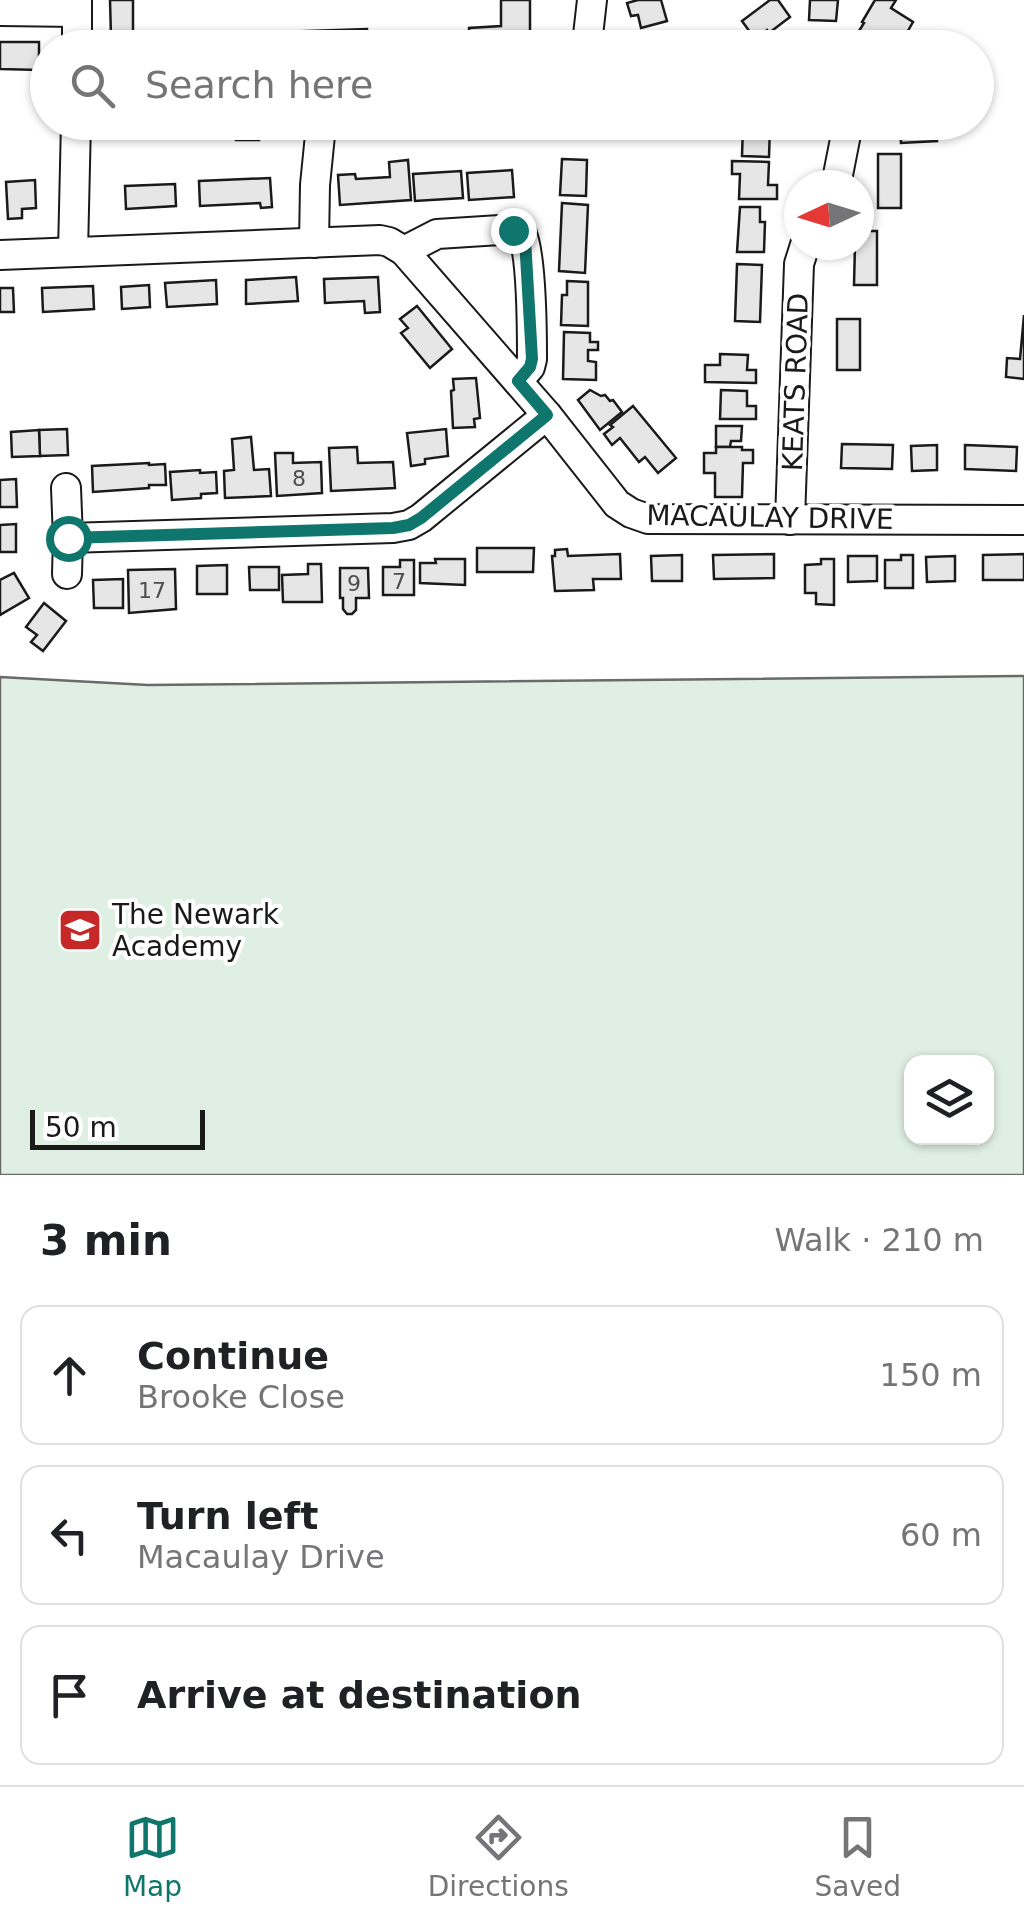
<!DOCTYPE html>
<html lang="en">
<head>
<meta charset="utf-8">
<style>
  :root { --surface:#fff; --page:#f2f2f2; --text:#202124; --muted:#757577; --line:#e0e0e0; --accent:#0f766e }
  body { margin:0; font-family:"DejaVu Sans",sans-serif; background:var(--page); color:var(--text) }
  .controls { position:absolute; right:30px; bottom:30px; display:grid; overflow:hidden; border-radius:20px; box-shadow:0 2px 8px #0004 }
  .controls button { width:90px; height:90px; display:grid; place-items:center; padding:0; border:0; border-bottom:2px solid var(--line); background:var(--surface); color:var(--text); font:50px sans-serif }
  .compass { position:absolute; left:784px; top:170px; width:90px; height:90px; border-radius:50%; background:var(--surface); box-shadow:0 2px 8px #0004; rotate:266deg }
  .scale { position:absolute; left:30px; bottom:25px; width:175px; box-sizing:border-box; padding-left:10px; border:5px solid #1a1a1a; border-top:0; font-size:28px; line-height:35px; white-space:nowrap; color:#1a1a1a; -webkit-text-stroke:8px #fff; paint-order:stroke }
  .stop { position:absolute; width:30px; height:30px; margin:-22px; border:8px solid #0f766e; border-radius:50%; background:#fff }
  .stop.end { background:#0f766e; border-color:#fff; box-shadow:0 2px 10px #0008 }
  .list { margin:0; padding:0; list-style:none }
  h2 { display:flex; justify-content:space-between; align-items:center; height:130px; margin:0; padding:0 40px; font-size:42px }
  h2 small { font-size:32px; font-weight:400; color:var(--muted) }
  .list li { display:grid; grid-template-columns:65px 1fr auto; gap:30px; align-items:center; box-sizing:border-box; height:140px; margin:0 20px 20px; padding:0 20px; border:2px solid var(--line); border-radius:20px }
  .list b { display:block; font-size:38px; white-space:nowrap }
  .list p { margin:0; font-size:32px; white-space:nowrap; color:var(--muted) }
  .list em { font-size:32px; font-style:normal; color:var(--muted) }
  .icon { flex:none; width:55px; height:55px; fill:none; stroke:currentColor; stroke-width:2; stroke-linecap:round; stroke-linejoin:round }
  .map { position:relative; flex:none; width:1024px; height:1175px; overflow:hidden }
  .search { position:absolute; background:var(--surface); box-shadow:0 2px 8px #0004; left:30px; right:30px; top:30px; height:110px; display:flex; align-items:center; gap:25px; box-sizing:border-box; padding:0 35px; border-radius:55px; color:var(--muted); font-size:38px }
  .sheet { height:610px; background:var(--surface) }
  nav { display:flex; justify-content:space-around; align-items:center; box-sizing:border-box; height:140px; border-top:2px solid var(--line); background:var(--surface); font-size:28px; color:var(--muted) }
  nav a { display:grid; justify-items:center; gap:5px }
  nav .on { color:var(--accent) }
  .map>svg:first-child { display:block }
  .green { fill:#e0efe3; stroke:#6a6a6a; stroke-width:2.5; fill-rule:evenodd }
  .building { fill:#e6e6e6; stroke:#1a1a1a; stroke-width:2.5 }
  .lines { fill:none; stroke-linecap:round; stroke-linejoin:round }
  .minor-casing { stroke:#1a1a1a; stroke-width:32 }
  .minor { stroke:#fff; stroke-width:28 }
  .route { stroke:#0f766e; stroke-width:12 }
  .labels { text-anchor:middle; stroke-width:8; stroke-linejoin:round; paint-order:stroke }
  .number-label { font-size:22px; fill:#4d4d4d }
  .street-label { font-size:28px; fill:#1a1a1a; stroke:#fff }
  .poi-label { font-size:28px; fill:#1a1a1a; stroke:#fff; text-anchor:start }
</style>
</head>
<body>
<div class="map">
<svg width="1024" height="1175" viewBox="0 0 1024 1175">
  <rect width="100%" height="100%" fill="#fff"/>
  <path class="green" d="M 1024,676 L 1024,1175 L 0,1175 L 0,677 L 148,685 ZM 986,1062 L 986,1138 L 912,1138 L 912,1062 Z"/>
  <g class="building">
    <polygon points="110,0 133,0 133,37 111,37"/>
    <polygon points="501,0 530,0 530,45 470,43 469,28 501,26"/>
    <polygon points="638,0 661,0 667,21 641,28 638,15 631,16 627,3"/>
    <polygon points="770,0 778,0 790,17 769,33 767,30 755,39 742,21"/>
    <polygon points="810,0 838,0 836,21 809,20"/>
    <polygon points="875,0 896,0 891,8 913,22 898,48 884,48 882,46 886,39 875,33 871,39 859,31 864,23 862,22"/>
    <polygon points="367,29 367,48 278,48 278,32"/>
    <polygon points="0,42 39,42 39,70 0,69"/>
    <polygon points="236,122 258,122 259,140 236,140"/>
    <polygon points="352,122 371,122 372,132 353,133"/>
    <polygon points="900,122 936,122 937,141 901,143"/>
    <polygon points="743,126 770,126 769,157 742,156"/>
    <rect x="878" y="154" width="23" height="54"/>
    <polygon points="562,159 587,160 586,196 560,195"/>
    <polygon points="408,160 411,200 340,205 338,175 355,174 356,179 390,177 389,162"/>
    <polygon points="732,161 769,162 768,185 777,185 777,199 739,199 740,174 732,174"/>
    <polygon points="512,170 514,197 469,200 467,173"/>
    <polygon points="461,171 463,198 415,201 413,174"/>
    <polygon points="270,178 272,207 261,208 260,203 200,206 199,181"/>
    <polygon points="35,180 36,208 22,209 22,218 8,219 6,182"/>
    <polygon points="175,184 176,206 126,209 125,186"/>
    <polygon points="562,203 588,205 585,273 559,271"/>
    <polygon points="740,207 760,207 760,222 765,222 764,252 737,252"/>
    <polygon points="859,231 877,231 877,285 854,285 855,245 859,245"/>
    <polygon points="737,264 762,265 760,322 735,321"/>
    <polygon points="296,277 298,301 246,304 246,280"/>
    <polygon points="378,277 380,312 365,313 364,301 325,303 324,279"/>
    <polygon points="216,280 217,304 167,307 165,283"/>
    <polygon points="567,281 588,282 588,326 561,325 562,295 567,295"/>
    <polygon points="149,285 150,307 122,309 121,287"/>
    <polygon points="93,286 94,309 43,312 42,288"/>
    <polygon points="0,288 13,288 14,312 0,312"/>
    <polygon points="417,306 452,349 430,368 401,333 408,328 400,319"/>
    <polygon points="1024,315 1024,379 1006,377 1007,358 1020,359"/>
    <rect x="837" y="319" width="23" height="51"/>
    <polygon points="564,332 590,333 590,342 598,342 598,350 588,350 588,361 596,362 596,380 563,379"/>
    <polygon points="720,354 748,355 747,370 756,370 756,383 705,382 705,365 720,365"/>
    <polygon points="476,378 480,418 474,419 475,427 453,428 451,391 454,390 453,379"/>
    <polygon points="590,390 601,396 605,395 610,401 613,400 622,412 600,430 578,400"/>
    <polygon points="721,390 747,391 747,406 756,406 756,419 720,419"/>
    <polygon points="633,406 676,458 658,473 645,457 639,462 620,438 612,445 604,434 613,427 610,425"/>
    <polygon points="716,426 742,426 741,441 731,441 730,447 716,447"/>
    <polygon points="67,429 68,455 40,456 39,430"/>
    <polygon points="446,429 448,456 425,459 425,464 411,466 407,433"/>
    <polygon points="39,430 40,456 12,457 11,432"/>
    <polygon points="251,437 254,470 269,469 271,496 225,498 224,471 234,470 232,439"/>
    <polygon points="842,444 893,445 892,469 841,468"/>
    <polygon points="937,445 937,470 912,471 911,446"/>
    <polygon points="965,445 1017,447 1016,471 965,469"/>
    <polygon points="357,447 358,463 393,462 395,488 331,491 329,448"/>
    <polygon points="716,447 742,447 742,450 753,450 753,463 743,463 742,497 715,497 715,473 704,473 704,453 716,453"/>
    <polygon points="275,453 293,453 293,463 321,462 322,493 277,496"/>
    <polygon points="149,463 149,465 165,464 166,485 149,485 149,488 93,492 92,466"/>
    <polygon points="200,470 200,473 216,472 217,493 201,494 201,498 172,500 170,472"/>
    <polygon points="16,479 17,507 0,507 0,480"/>
    <polygon points="16,524 16,552 0,552 0,525"/>
    <polygon points="477,548 534,548 533,572 477,572"/>
    <polygon points="567,549 568,556 620,554 621,579 593,579 594,590 555,591 552,556 555,556 555,550"/>
    <polygon points="774,554 774,578 714,579 713,555"/>
    <polygon points="1024,554 1024,580 983,580 983,555"/>
    <polygon points="682,555 682,581 652,581 651,556"/>
    <polygon points="901,555 913,555 913,588 885,588 885,560 901,560"/>
    <polygon points="848,556 877,556 877,581 848,582"/>
    <polygon points="955,556 955,581 927,582 926,557"/>
    <polygon points="435,559 465,559 465,585 420,583 420,563 436,563"/>
    <polygon points="821,559 834,559 834,605 816,604 816,593 805,593 805,565 821,564"/>
    <polygon points="400,560 414,560 414,595 383,595 383,567 400,567"/>
    <polygon points="308,564 321,564 322,602 283,602 282,575 308,574"/>
    <polygon points="227,565 227,594 197,594 197,566"/>
    <polygon points="249,567 279,567 279,590 250,590"/>
    <polygon points="340,568 368,568 369,598 356,598 356,610 352,614 347,614 343,609 343,598 340,598"/>
    <polygon points="175,569 176,609 129,613 128,570"/>
    <polygon points="14,573 29,598 0,615 0,580"/>
    <polygon points="123,579 123,608 94,608 93,580"/>
    <polygon points="44,603 66,621 43,651 31,642 37,635 26,627"/>
  </g>
  <g class="lines">
    <defs>
      <g id="minor">
        <polyline points="0,11 77,12"/>
        <polyline points="587,44 592,0"/>
        <polyline points="77,48 77,0"/>
        <polyline points="836,185 848,124"/>
        <polyline points="314,243 315,185 321,125"/>
        <path d="M 404,251 L 437,234 L 500,230 L 521,232 C 532,251 532,334 532,359 L 530,367 L 518,381"/>
        <polyline points="73,252 76,122"/>
        <polyline points="0,255 380,240 389,242 404,251 547,415 617,504 631,513 648,519 1024,520"/>
        <polyline points="66,488 68,538 67,574"/>
        <polyline points="790,520 799,264 805,245"/>
        <polyline points="68,538 393,528 409,525 421,518 547,415"/>
      </g>
    </defs>
    <use href="#minor" class="minor-casing"/>
    <use href="#minor" class="minor"/>
  </g>
  <g class="lines">
    <polyline class="route" points="68,538 393,528 409,525 421,518 547,415 518,381 530,367 532,359 525,239 520,232 513,230"/>
  </g>
  <defs>
    <symbol id="school-square" viewBox="-11 -11 22 22"><rect x="-9" y="-9" width="18" height="18" rx="4" fill="#c62828" stroke="#fff"/><path d="M0-5L7-2L0 1L-7-2ZM-4 1L0 2.5L4 1V4Q0 6-4 4Z" fill="#fff"/></symbol>
  </defs>
  <g fill-rule="evenodd">
    <use href="#school-square" x="55" y="905" width="50" height="50"/>
  </g>
  <g class="labels">
    <g class="number-label">
      <text x="299" y="486">8</text>
      <text x="399" y="589">7</text>
      <text x="354" y="591">9</text>
      <text x="152" y="598">17</text>
    </g>
    <g class="street-label">
      <text transform="translate(795 382) rotate(-88)" y="10">KEATS ROAD</text>
      <text transform="translate(770 517) rotate(1)" y="10">MACAULAY DRIVE</text>
    </g>
    <g class="poi-label">
      <text x="112" y="924">The Newark<tspan x="112" dy="32">Academy</tspan></text>
    </g>
  </g>
</svg>
<div class="controls">
<button><svg class="icon" aria-label="layers" viewBox="0 0 24 24"><path d="M12 4l9 5-9 5-9-5zM3 14l9 5 9-5"/></svg></button>
</div>
<svg class="compass" viewBox="-18 -18 36 36"><path d="M0-13l5 13h-10z" fill="#e53935"/><path d="M0 13l5-13h-10z" fill="#757577"/></svg>
<div class="scale">50 m</div>
<div class="stop" style="left:68px;top:538px"></div>
<div class="stop end" style="left:513px;top:230px"></div>
<div class="search"><svg class="icon" aria-label="search" viewBox="0 0 24 24"><circle cx="10" cy="10" r="6"/><path d="M15 15l6 6"/></svg>Search here</div>
</div>
<section class="sheet">
<h2>3 min<small>Walk · 210 m</small></h2>
<ul class="list">
<li><svg class="icon" aria-label="ahead" viewBox="0 0 24 24"><path d="M12 20V5M6 11l6-6 6 6"/></svg><div><b>Continue</b><p>Brooke Close</p></div><em>150 m</em></li>
<li><svg class="icon" aria-label="left" viewBox="0 0 24 24"><path d="M17 20v-9H6M10 6l-5 5 5 5"/></svg><div><b>Turn left</b><p>Macaulay Drive</p></div><em>60 m</em></li>
<li><svg class="icon" aria-label="arrive" viewBox="0 0 24 24"><path d="M6 21V4h12l-3 4 3 4H6"/></svg><div><b>Arrive at destination</b></div></li>
</ul>
</section>
<nav>
<a class="on"><svg class="icon" aria-label="map" viewBox="0 0 24 24"><path d="M3 6l6-2 6 2 6-2v14l-6 2-6-2-6 2zM9 4v14M15 6v14"/></svg>Map</a>
<a><svg class="icon" aria-label="directions" viewBox="0 0 24 24"><path d="M12 3l9 9-9 9-9-9zM9 14v-3h6M13 9l2 2-2 2"/></svg>Directions</a>
<a><svg class="icon" aria-label="saved" viewBox="0 0 24 24"><path d="M7 4h10v16l-5-4-5 4z"/></svg>Saved</a>
</nav>
</body>
</html>
